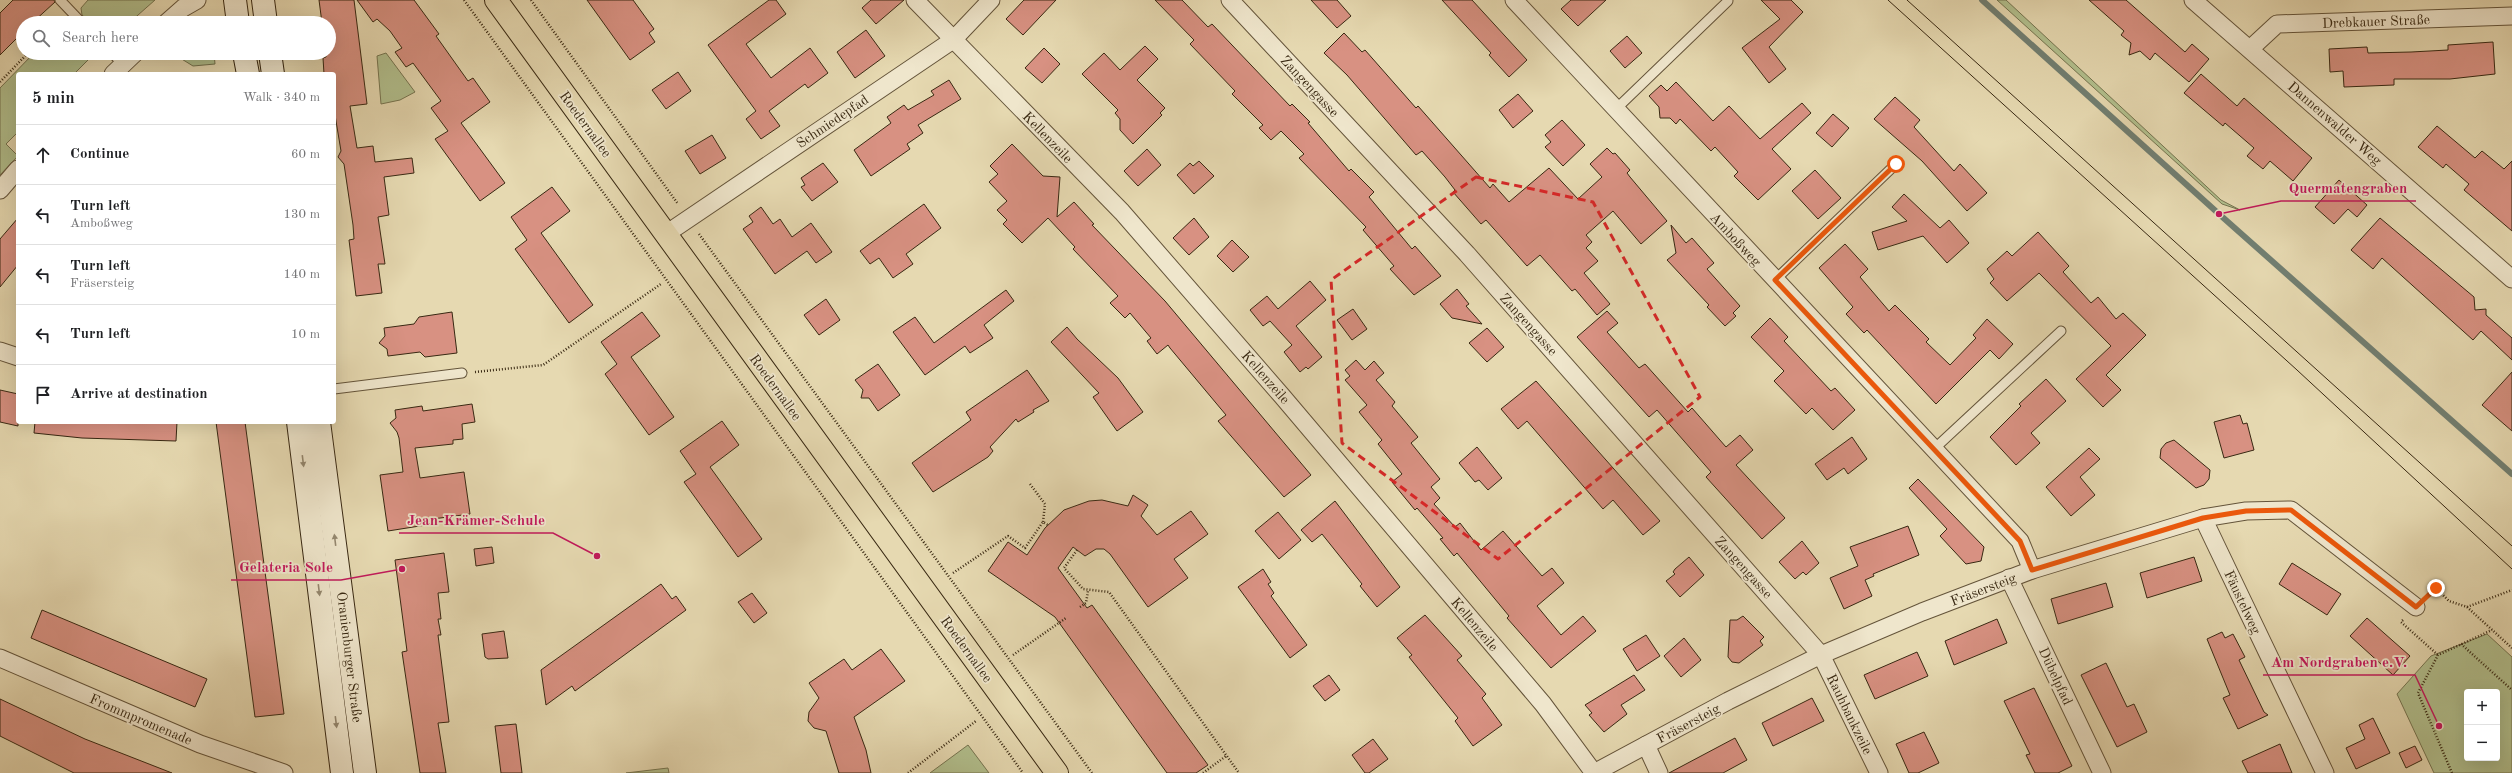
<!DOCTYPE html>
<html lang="en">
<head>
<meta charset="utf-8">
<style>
  :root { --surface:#fff; --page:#f2f2f2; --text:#202124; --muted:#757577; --line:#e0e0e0 }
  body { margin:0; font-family:"Old Standard TT",serif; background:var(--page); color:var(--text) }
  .controls { position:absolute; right:12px; bottom:12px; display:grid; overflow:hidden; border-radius:4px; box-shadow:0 4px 16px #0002 }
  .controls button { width:36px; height:36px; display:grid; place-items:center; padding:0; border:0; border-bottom:1px solid var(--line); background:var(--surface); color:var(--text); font:20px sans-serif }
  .stop { position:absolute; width:12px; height:12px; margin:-9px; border:3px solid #ea580c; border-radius:50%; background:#fff }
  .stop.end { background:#ea580c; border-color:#fff; box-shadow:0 1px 4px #0008 }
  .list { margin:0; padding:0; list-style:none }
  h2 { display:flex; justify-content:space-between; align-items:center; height:52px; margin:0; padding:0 16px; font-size:17px }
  h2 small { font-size:13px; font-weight:400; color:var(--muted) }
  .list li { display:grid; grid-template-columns:26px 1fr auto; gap:12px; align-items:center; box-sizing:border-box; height:60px; padding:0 16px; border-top:1px solid var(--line) }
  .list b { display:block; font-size:15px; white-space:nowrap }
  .list p { margin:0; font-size:13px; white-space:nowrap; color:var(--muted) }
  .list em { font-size:13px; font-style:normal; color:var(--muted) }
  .icon { flex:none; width:22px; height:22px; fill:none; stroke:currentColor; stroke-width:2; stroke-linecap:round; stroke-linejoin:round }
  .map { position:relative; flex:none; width:2512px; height:773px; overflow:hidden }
  .search { position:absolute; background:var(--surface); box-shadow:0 4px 16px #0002; left:16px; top:16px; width:320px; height:44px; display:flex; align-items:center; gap:10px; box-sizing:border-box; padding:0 14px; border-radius:22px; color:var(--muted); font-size:15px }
  .panel { position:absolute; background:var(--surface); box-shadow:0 4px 16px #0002; left:16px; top:72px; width:320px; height:352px; border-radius:4px }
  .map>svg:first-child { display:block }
  .green { fill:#b2c08e; stroke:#757450; fill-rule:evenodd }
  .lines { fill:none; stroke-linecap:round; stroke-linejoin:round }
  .stream { stroke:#717f72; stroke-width:6 }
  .building { fill:#d89182; stroke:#382812 }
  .lane-casing { stroke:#64543a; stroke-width:11 }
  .street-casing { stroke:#64543a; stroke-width:19 }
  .secondary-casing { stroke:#382812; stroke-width:24 }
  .primary-casing { stroke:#382812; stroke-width:24 }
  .path { stroke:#382812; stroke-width:2.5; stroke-dasharray:1 2; stroke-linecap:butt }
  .lane { stroke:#efe6cc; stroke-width:9 }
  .street { stroke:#efe6cc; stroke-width:17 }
  .secondary { stroke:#efe6cc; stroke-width:22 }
  .primary { stroke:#e6d9b1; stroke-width:22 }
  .tram { stroke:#382812; stroke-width:1 }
  .oneway { fill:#94876f }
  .route { stroke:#ea580c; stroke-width:5 }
  .marked { fill:none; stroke:#d62828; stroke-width:3; stroke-dasharray:8 5; stroke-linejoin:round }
  .labels { text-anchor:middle; stroke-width:3.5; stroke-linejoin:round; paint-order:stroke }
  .street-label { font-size:14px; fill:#382812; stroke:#efe6cc }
  .leader { fill:none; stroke:#c2185b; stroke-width:1.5 }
  .callout-dot { fill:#c2185b; stroke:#efe6cc; stroke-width:1.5 }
  .callout-label { font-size:15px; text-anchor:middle; font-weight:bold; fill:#c2185b; stroke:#efe6cc; stroke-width:3.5; stroke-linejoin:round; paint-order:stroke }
</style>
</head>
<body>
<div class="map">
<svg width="2512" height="773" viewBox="0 0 2512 773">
  <rect width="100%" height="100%" fill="#e6d9b1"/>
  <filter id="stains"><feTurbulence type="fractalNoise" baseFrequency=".005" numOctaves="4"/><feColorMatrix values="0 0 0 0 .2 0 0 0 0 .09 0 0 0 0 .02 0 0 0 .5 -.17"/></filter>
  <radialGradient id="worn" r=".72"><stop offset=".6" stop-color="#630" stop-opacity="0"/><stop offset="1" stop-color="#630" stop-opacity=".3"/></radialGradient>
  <g class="green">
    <polygon points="88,0 155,0 129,23 91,23 82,15 81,8"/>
    <polygon points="1997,0 2006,0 2221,200 2240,210 2222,204"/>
    <polygon points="34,53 95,53 74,74 18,74 18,132 6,144 18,156 0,175 0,88"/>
    <polygon points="172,53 214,53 215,64 193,66"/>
    <polygon points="386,53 415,92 400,100 381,104 377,56"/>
    <path d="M 2487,634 L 2512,657 L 2512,773 L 2434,773 L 2397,694 L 2431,656 ZM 2467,692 L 2497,692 L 2497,758 L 2467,758 Z"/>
    <polygon points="968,745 989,773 930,773"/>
    <polygon points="668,768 669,773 626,773"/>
  </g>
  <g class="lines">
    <polyline class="stream" points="1982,0 2219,214 2512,474"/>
  </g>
  <g class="building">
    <polygon points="13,0 54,0 55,2 32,23 23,23 23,32 0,55 0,13"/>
    <polygon points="319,0 354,0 367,104 350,106 357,148 373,146 375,162 412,158 414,173 384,177 389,215 378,217 385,264 378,264 382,293 356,296 349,240 354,239 353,225 344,164 338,157 341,151 334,109 334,74 324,74 323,58 326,57 326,53 329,53 329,23 322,23"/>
    <polygon points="357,0 414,0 439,34 436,36 468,81 473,78 490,102 461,123 505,183 480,201 435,139 448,131 431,108 441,101 413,63 406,67 395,52 402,48 390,31 377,19 373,22"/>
    <polygon points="587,0 633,0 654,29 649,33 655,42 630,60"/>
    <polygon points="769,0 776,0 786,14 746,44 771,78 810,48 828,73 808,88 805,84 769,111 780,126 761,139 746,119 756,111 708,45"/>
    <polygon points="871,0 904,0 876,24 862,8"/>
    <polygon points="1024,0 1056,0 1023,35 1006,19"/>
    <polygon points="1155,0 1182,0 1208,27 1212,24 1290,106 1292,104 1310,122 1308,123 1349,171 1351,169 1374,192 1369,197 1412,249 1415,246 1441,276 1414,295 1390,269 1394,266 1363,230 1366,227 1299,158 1304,154 1281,131 1271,140 1259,128 1263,125 1232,94 1235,91 1190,44 1194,40"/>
    <polygon points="1311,0 1337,0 1351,16 1337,28"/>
    <polygon points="1442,0 1472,0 1527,60 1509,77 1489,55 1491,53"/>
    <polygon points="1571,0 1606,0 1578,26 1561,9"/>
    <polygon points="1761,0 1791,0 1803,12 1769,47 1786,69 1769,83 1742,48 1780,19"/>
    <polygon points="2089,0 2126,0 2185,52 2192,44 2209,59 2189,82 2155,53 2150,60 2140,51 2129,55 2131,43 2121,35 2124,31"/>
    <polygon points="866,30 885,56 855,78 837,52"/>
    <polygon points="1344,33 1362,52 1365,50 1416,108 1418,106 1490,188 1493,184 1509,202 1549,168 1578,199 1602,177 1590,164 1607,148 1613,154 1615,153 1630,170 1627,173 1630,177 1667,221 1641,244 1613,211 1586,235 1592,242 1586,248 1598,261 1584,273 1610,304 1597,315 1575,289 1572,291 1540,255 1527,266 1486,220 1481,224 1453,192 1455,190 1445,177 1422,151 1416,155 1347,75 1324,53"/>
    <polygon points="1627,36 1642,53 1625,68 1610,51"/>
    <polygon points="2493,42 2495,74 2450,79 2394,79 2394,85 2344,87 2343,71 2330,72 2329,49 2367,47 2368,53 2411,52 2448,50 2448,45"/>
    <polygon points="1145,46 1158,59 1137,80 1165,108 1160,113 1162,115 1133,144 1120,130 1120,119 1115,113 1118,110 1082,74 1104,53 1120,70"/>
    <polygon points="1044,48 1060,64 1042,83 1025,68"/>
    <polygon points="678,72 691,91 666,109 652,90"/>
    <polygon points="2201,74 2237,106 2244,98 2312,158 2293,181 2270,161 2263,169 2247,156 2254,148 2225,123 2223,126 2184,93"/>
    <polygon points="949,80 961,99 918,125 923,133 907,144 910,149 871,176 854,150 891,123 887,117 904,105 908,110 934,95 931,91"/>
    <polygon points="1676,82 1713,121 1729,106 1760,139 1802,103 1811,113 1772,149 1791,169 1758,200 1734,176 1738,172 1715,147 1711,151 1680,119 1676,124 1670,118 1660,118 1659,107 1649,96 1661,85 1667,91"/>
    <polygon points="1518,94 1533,111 1513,128 1499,110"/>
    <polygon points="1895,97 1920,120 1914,127 1954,171 1960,164 1987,193 1967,211 1922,161 1874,119"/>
    <polygon points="1833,114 1849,128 1832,147 1816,133"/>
    <polygon points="1562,120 1585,145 1563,166 1545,147 1551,142 1545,135"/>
    <polygon points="2437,126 2475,158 2482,151 2504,169 2512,161 2512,231 2464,190 2469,184 2446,164 2443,168 2418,147"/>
    <polygon points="712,135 726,158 700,174 685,151"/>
    <polygon points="1012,144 1043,176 1060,177 1057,217 1074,202 1094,224 1092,225 1165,301 1311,475 1284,497 1218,421 1226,415 1170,348 1168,345 1157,354 1147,341 1151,338 1130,313 1125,318 1110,303 1118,296 1073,249 1075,247 1048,218 1022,243 1003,224 1007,220 997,210 1007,201 989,182 998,174 990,166"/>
    <polygon points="1147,149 1161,165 1138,186 1124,171"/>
    <polygon points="1199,161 1214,176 1194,194 1177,175 1190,163 1193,166"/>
    <polygon points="823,163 838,182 812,201 801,187 805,185 801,178"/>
    <polygon points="1815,170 1841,198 1818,219 1792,191"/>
    <polygon points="2339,180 2367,205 2357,217 2348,209 2334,224 2315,207"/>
    <polygon points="552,187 570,211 541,233 593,305 569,323 515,249 527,240 511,217"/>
    <polygon points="1904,194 1940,228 1949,220 1969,243 1947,263 1923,236 1878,250 1872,232 1907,221 1892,207"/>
    <polygon points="924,204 941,228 906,254 913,264 893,278 879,258 870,264 860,251"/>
    <polygon points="761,207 773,224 780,219 792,237 811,223 832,252 816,263 807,251 775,274 743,229 753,222 749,216"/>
    <polygon points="18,218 18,265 0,287 0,239"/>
    <polygon points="1194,218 1209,237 1189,255 1173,238"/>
    <polygon points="2380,218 2474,297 2475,310 2486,309 2486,315 2512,338 2512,360 2481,331 2473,340 2382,258 2373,269 2351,250"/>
    <polygon points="1671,225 1686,243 1692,238 1714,263 1707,269 1740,306 1733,313 1736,316 1725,326 1707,307 1709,305 1667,260 1676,253"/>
    <polygon points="2038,232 2069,266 2063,272 2091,303 2098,297 2116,319 2123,313 2146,335 2106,375 2121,390 2103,407 2076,379 2111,346 2039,273 2007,301 1990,283 1994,279 1987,269 2007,251 2012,256"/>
    <polygon points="1232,240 1249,257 1233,272 1217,256"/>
    <polygon points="1845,244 1868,269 1860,277 1889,311 1895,305 1929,339 1926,342 1950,365 1976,338 1973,335 1987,319 2013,344 1999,359 1990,350 1936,404 1867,330 1864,333 1846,314 1853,307 1819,268"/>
    <polygon points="1310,281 1326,300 1296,326 1322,357 1308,369 1306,367 1300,372 1284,352 1292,345 1270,321 1263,326 1250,310 1267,296 1278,309"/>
    <polygon points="1457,289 1469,304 1466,306 1482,324 1452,318 1440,304"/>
    <polygon points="1006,290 1014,301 984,325 993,338 970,353 965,346 925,375 893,332 915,317 934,343"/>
    <polygon points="826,299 840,320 819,335 804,315"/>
    <polygon points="1353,309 1367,329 1352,340 1337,320"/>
    <polygon points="1607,311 1618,323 1607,332 1639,368 1645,364 1688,412 1692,408 1726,447 1740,435 1753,450 1736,465 1785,518 1762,539 1706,477 1711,472 1657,410 1649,417 1577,337"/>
    <polygon points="452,312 457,353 425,357 420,352 388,356 387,349 379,343 385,336 384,328 414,324 419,317"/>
    <polygon points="642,312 660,336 631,357 674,417 649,435 605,374 617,364 601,342"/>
    <polygon points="1770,318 1788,337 1784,341 1831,391 1835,388 1855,410 1833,430 1812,408 1806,414 1774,381 1784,371 1751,337"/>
    <polygon points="1067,327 1077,339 1118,378 1143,412 1117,431 1093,397 1099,393 1051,342"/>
    <polygon points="1487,328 1504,347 1487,362 1469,343"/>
    <polygon points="1356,360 1365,370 1374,361 1384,373 1376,380 1395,402 1392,406 1418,437 1411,443 1440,479 1431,487 1440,498 1434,504 1455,527 1460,523 1481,550 1503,531 1542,576 1552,568 1564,583 1537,606 1561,635 1583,616 1596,631 1551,668 1507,618 1509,616 1457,553 1454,556 1440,539 1443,538 1417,508 1415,510 1392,482 1402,474 1378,444 1382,440 1359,412 1367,405 1345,380 1350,376 1345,370"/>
    <polygon points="878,364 900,395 878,411 869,398 861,398 863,390 855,380"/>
    <polygon points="1027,370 1049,401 1033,410 1034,412 1018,422 1016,419 990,447 993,451 988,457 933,492 912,463 971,420 966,412"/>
    <polygon points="2512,372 2512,431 2482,405"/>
    <polygon points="2046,379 2066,401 2031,433 2040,443 2016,465 1990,437 2021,406 2019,404"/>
    <polygon points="1536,381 1660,521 1643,535 1613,500 1603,509 1527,421 1518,429 1501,409"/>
    <polygon points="0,390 18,394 18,426 0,422"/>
    <polygon points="472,404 475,422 462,424 463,439 453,440 453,444 415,448 420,478 464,472 470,514 425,520 426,525 388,531 380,475 403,472 399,438 397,432 390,423 396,418 395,410 422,406 423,411"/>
    <polygon points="2240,415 2243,424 2247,423 2254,450 2224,458 2214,422"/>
    <polygon points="722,421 739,445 710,467 762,539 738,557 684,482 696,474 680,451"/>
    <polygon points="35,422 177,422 176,441 82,438 34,433"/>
    <polygon points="216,422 245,422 284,714 255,717"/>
    <polygon points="1852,437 1867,459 1848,474 1844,468 1827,480 1815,464"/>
    <polygon points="2174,440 2210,470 2209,479 2204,485 2196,488 2160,458 2161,449 2166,443"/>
    <polygon points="1477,447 1502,478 1488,490 1479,480 1475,482 1459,463"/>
    <polygon points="2089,448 2100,459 2080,477 2095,495 2071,516 2046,487"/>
    <polygon points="1918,479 1984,547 1981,561 1966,564 1940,536 1947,529 1909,488"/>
    <polygon points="1133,495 1148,505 1141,516 1157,535 1191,511 1208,534 1174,559 1188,578 1148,607 1110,554 1104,549 1096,549 1085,556 1073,547 1058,568 1087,608 1092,605 1208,765 1196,773 1167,773 1055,617 988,571 1008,542 1027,555 1045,528 1064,510 1089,501 1102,500 1128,506"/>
    <polygon points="1335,501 1400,587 1377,607 1360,586 1362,584 1322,534 1312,542 1301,530"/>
    <polygon points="1278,512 1301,540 1279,559 1255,531"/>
    <polygon points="1908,526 1919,555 1873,574 1874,576 1865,580 1872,596 1844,609 1830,578 1858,566 1850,547"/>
    <polygon points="1802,541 1819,563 1806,575 1803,572 1795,579 1779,562"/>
    <polygon points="492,547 494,563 476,566 474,549"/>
    <polygon points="444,553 449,592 438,593 441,619 438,619 441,635 438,635 449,722 438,723 446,773 420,773 402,652 407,651 395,560"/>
    <polygon points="1689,557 1704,575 1680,597 1666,581 1675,574 1673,572 1675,569"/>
    <polygon points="2194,557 2202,581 2147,598 2140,573"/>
    <polygon points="2292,563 2341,594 2327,615 2279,584"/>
    <polygon points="1263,569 1271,582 1268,584 1274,593 1271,596 1307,645 1290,658 1238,587"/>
    <polygon points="2106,583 2113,607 2058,624 2051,599"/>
    <polygon points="661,584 672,599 676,596 686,610 575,691 572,686 546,705 541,670"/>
    <polygon points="752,593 767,613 754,623 738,602"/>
    <polygon points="42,610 207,679 195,707 31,638"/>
    <polygon points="1425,615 1462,656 1457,660 1486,694 1482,698 1502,725 1473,746 1455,721 1458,718 1409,657 1412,655 1397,638"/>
    <polygon points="1743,616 1764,637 1760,641 1763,645 1739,663 1732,662 1728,657 1730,620 1737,620"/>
    <polygon points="2367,618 2410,656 2393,675 2350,636"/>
    <polygon points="1997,619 2007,643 1954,665 1945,641"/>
    <polygon points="504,631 508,658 488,659 485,657 482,634"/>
    <polygon points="2222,632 2225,638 2233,634 2245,657 2239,660 2264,712 2268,715 2238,729 2223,698 2230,695 2207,639"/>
    <polygon points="1646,635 1660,656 1637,671 1623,649"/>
    <polygon points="1684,638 1701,660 1681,677 1664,656"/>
    <polygon points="881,649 905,681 854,717 866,750 871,773 839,773 826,731 814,728 808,721 809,712 819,698 809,683 844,659 852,670"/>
    <polygon points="1917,652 1928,676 1875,699 1864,675"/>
    <polygon points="2106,663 2127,707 2134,704 2147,732 2117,747 2081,675"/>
    <polygon points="1329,675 1340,690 1325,701 1313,686"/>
    <polygon points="1634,675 1645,690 1621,705 1627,714 1604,732 1589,715 1592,713 1585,705"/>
    <polygon points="2034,688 2072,766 2058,773 2035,773 2026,755 2030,754 2004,701"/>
    <polygon points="1812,698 1824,721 1773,746 1762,723"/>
    <polygon points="0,699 85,739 172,773 74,773 0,736"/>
    <polygon points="2373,718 2390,753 2356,769 2346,748 2365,739 2359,725"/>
    <polygon points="516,724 522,773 501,773 495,726"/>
    <polygon points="1924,732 1939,763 1918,773 1909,773 1896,744"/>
    <polygon points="1735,738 1747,760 1723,773 1669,773"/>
    <polygon points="1373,739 1388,759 1369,773 1365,773 1352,755"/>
    <polygon points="2280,744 2292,773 2248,773 2242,761"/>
    <polygon points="2415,746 2422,760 2406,768 2399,753"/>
  </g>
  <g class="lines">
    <defs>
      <g id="lane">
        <polyline points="60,0 82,23"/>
        <polyline points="112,53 123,64"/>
        <polyline points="1615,110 1728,1"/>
        <polyline points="1775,280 1896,164"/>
        <polyline points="334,389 462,373"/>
        <polyline points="1933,450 2061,331"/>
      </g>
      <g id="street">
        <polyline points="915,0 1122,212 1282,396 1543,704 1594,773"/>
        <polyline points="1230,0 1467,254 1821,655 1879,773"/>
        <polyline points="1514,0 2020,541 2032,570"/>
        <polyline points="2193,0 2512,279"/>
        <polyline points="166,23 183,8 197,0"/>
        <polyline points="2250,49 2277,24 2512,16"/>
        <polyline points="113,74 135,53"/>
        <polyline points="0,190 18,169"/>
        <polyline points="666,234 953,40 991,0"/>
        <polyline points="0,351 18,357"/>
        <polyline points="2203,518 2325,773"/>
        <polyline points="2009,578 2102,773"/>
        <polyline points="0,658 200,744 284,773"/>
        <polyline points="1646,745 1659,773"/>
        <polyline points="1594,773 1728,701 1821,655 1922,612 2032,570 2203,518 2246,511 2291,510 2416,607"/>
      </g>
      <g id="secondary">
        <polyline points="235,0 238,23"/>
        <polyline points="263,0 266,23"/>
        <polyline points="244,53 248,74"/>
        <polyline points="270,53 273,74"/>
        <polyline points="298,422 342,773"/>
        <polyline points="319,422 365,773"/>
      </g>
      <polyline id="primary" points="496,0 1057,773"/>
    </defs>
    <use href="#lane" class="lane-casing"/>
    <use href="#street" class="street-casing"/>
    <use href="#secondary" class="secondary-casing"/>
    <use href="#primary" class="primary-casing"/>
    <g class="path">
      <polyline points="464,0 1023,773"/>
      <polyline points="531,0 678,204"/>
      <polyline points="0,82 28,53"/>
      <polyline points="699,234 1092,773"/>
      <polyline points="475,372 543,365 661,284"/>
      <polyline points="1030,484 1045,504 1043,522"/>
      <polyline points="1077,550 1064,568 1083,589 1109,592 1239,773"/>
      <polyline points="953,573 1008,536 1025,548 1043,522 1048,525"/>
      <polyline points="2429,596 2436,588 2449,601 2467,607 2512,648"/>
      <polyline points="1080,607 1086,603 1088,591"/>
      <polyline points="2467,607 2512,590"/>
      <polyline points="2403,620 2401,622 2438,655"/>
      <polyline points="2461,644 2512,690"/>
      <polyline points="1013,655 1066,618"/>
      <polyline points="908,773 976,721"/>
      <polyline points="1203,773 1226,756"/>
      <polyline points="2452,773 2418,693 2438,655 2492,630"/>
    </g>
    <use href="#lane" class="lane"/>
    <use href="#street" class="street"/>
    <use href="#secondary" class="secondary"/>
    <use href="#primary" class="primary"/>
    <g class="tram">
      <polyline points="1888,0 2297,370 2512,569"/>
      <polyline points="1907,0 2512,546"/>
    </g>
  </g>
  <defs><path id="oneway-solid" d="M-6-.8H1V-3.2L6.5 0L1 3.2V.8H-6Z"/></defs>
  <g class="oneway">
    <use href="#oneway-solid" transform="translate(303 461) rotate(83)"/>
    <use href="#oneway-solid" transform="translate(335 540) rotate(-97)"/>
    <use href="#oneway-solid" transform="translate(319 590) rotate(83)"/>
    <use href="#oneway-solid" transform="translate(336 722) rotate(83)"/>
  </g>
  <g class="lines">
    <polyline class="route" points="1896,164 1775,280 2020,541 2032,570 2203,518 2246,511 2291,510 2416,607 2436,588"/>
  </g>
  <path class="marked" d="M 1476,177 L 1593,202 L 1700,397 L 1498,559 L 1342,443 L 1331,280 Z"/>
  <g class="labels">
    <g class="street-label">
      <text transform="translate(2376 21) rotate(-2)" y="5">Drebkauer Straße</text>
      <text transform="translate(1310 86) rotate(47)" y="5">Zangengasse</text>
      <text transform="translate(832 121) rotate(-34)" y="5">Schmiedepfad</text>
      <text transform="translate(2335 123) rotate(41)" y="5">Dannenwalder Weg</text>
      <text transform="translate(586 124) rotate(54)" y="5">Roedernallee</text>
      <text transform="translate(1048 137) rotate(46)" y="5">Kellenzeile</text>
      <text transform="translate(1736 239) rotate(47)" y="5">Amboßweg</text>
      <text transform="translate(1529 324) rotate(48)" y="5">Zangengasse</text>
      <text transform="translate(1266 377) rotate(49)" y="5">Kellenzeile</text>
      <text transform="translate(776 387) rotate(54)" y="5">Roedernallee</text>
      <text transform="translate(1744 567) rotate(48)" y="5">Zangengasse</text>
      <text transform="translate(1983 589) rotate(-21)" y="5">Fräsersteig</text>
      <text transform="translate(2243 602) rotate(65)" y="5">Fäustelweg</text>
      <text transform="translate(1475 624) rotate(50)" y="5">Kellenzeile</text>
      <text transform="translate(967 649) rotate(54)" y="5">Roedernallee</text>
      <text transform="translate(350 657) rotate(83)" y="5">Oranienburger Straße</text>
      <text transform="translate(2056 676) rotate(65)" y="5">Dübelpfad</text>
      <text transform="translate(1850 714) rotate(64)" y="5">Rauhbankzeile</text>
      <text transform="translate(141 719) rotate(23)" y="5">Frommpromenade</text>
      <text transform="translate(1688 723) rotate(-28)" y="5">Fräsersteig</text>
    </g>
  </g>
  <path class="leader" d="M2219 214L2281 201H2416M597 556L553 533H399M402 569L341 580H231M2439 726L2415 675H2263"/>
  <g class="callout-dot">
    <circle cx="2219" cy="214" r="4"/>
    <circle cx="597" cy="556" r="4"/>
    <circle cx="402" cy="569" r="4"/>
    <circle cx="2439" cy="726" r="4"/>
  </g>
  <g class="callout-label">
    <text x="2348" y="193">Quermatengraben</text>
    <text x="476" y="525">Jean-Krämer-Schule</text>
    <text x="286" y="572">Gelateria Sole</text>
    <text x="2339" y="667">Am Nordgraben e.V.</text>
  </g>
  <rect width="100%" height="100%" filter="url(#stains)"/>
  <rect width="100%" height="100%" fill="url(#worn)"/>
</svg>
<div class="controls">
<button>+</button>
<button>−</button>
</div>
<div class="stop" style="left:1896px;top:164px"></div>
<div class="stop end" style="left:2436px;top:588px"></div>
<div class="search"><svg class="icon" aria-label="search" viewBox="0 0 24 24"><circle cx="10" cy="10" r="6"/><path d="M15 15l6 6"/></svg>Search here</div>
<section class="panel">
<h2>5 min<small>Walk · 340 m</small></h2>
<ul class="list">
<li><svg class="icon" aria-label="ahead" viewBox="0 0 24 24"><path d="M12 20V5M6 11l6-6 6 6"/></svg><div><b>Continue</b></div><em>60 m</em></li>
<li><svg class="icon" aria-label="left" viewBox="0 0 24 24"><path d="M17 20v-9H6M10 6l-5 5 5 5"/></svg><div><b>Turn left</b><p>Amboßweg</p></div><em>130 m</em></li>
<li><svg class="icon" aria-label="left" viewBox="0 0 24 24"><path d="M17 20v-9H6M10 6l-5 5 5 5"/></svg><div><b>Turn left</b><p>Fräsersteig</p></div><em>140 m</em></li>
<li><svg class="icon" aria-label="left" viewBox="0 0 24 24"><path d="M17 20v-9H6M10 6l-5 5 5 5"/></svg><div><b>Turn left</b></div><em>10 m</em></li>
<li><svg class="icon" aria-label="arrive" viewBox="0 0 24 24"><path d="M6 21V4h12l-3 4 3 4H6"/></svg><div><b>Arrive at destination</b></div></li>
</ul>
</section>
</div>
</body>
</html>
